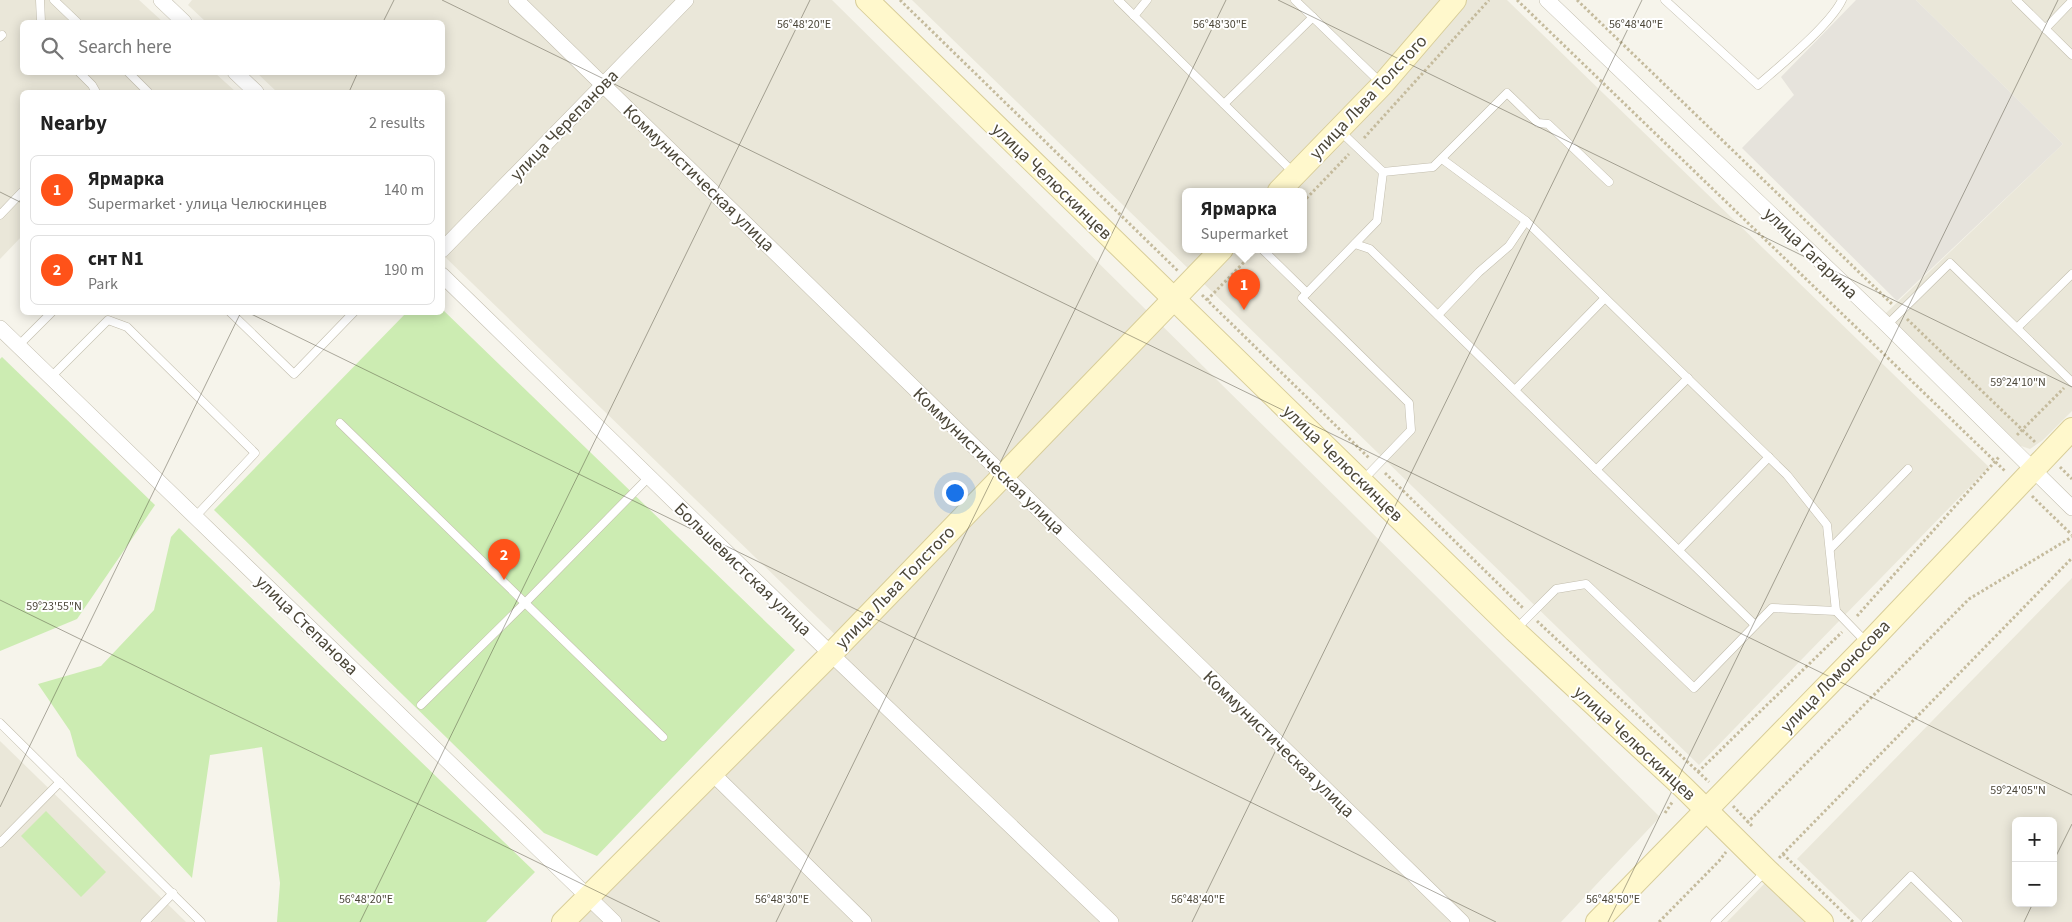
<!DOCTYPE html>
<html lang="en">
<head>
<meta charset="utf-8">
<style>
  :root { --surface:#fff; --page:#f2f2f2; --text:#222; --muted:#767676; --line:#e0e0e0; --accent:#ff5219 }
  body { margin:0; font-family:"Source Sans 3",sans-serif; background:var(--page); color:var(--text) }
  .controls { position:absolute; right:15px; bottom:15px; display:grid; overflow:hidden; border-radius:8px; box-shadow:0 2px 12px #0003 }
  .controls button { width:45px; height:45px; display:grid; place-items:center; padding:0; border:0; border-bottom:1px solid var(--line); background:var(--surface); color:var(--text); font:25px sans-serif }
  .you { position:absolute; left:954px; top:492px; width:18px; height:18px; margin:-12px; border:4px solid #fff; border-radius:50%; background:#1a73e8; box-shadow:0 0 0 8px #1a73e833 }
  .badge { display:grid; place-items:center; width:32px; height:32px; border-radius:50%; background:var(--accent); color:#fff; font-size:16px; font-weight:700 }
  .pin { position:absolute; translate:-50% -41px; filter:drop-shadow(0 1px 2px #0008) }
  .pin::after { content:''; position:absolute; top:26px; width:18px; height:15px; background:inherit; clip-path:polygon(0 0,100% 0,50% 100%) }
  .popup { position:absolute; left:1182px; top:188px; width:125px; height:65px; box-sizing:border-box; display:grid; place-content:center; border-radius:8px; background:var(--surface); filter:drop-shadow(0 1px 4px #0005); font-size:16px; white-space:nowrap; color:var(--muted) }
  .popup b { font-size:19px; color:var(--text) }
  .popup::after { content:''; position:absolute; left:50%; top:100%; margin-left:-10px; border:10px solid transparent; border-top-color:var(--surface) }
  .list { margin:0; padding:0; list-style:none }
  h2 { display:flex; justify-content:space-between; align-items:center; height:65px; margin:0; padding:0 20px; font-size:21px }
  h2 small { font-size:16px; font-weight:400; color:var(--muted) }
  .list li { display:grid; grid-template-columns:32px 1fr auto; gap:15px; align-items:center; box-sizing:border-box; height:70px; margin:0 10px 10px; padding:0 10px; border:1px solid var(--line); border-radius:8px }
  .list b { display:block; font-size:19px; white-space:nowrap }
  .list p { margin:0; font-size:16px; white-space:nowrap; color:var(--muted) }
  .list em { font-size:16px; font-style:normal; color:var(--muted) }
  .icon { flex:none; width:28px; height:28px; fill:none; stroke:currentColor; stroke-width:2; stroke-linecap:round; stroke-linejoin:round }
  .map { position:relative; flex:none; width:2072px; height:922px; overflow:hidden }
  .search { position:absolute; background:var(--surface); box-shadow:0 2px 12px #0003; left:20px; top:20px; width:425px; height:55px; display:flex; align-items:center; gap:12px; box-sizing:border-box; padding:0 18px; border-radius:8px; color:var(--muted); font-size:19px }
  .panel { position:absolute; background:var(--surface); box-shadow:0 2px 12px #0003; left:20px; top:90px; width:425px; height:225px; border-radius:8px }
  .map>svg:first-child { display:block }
  .residential { fill:#eae7d9; fill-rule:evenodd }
  .industrial { fill:#e6e3dc }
  .green { fill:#ccecb2 }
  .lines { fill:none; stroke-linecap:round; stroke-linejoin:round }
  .lane-casing { stroke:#c2bdad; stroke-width:9 }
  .street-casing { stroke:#c2bdad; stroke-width:16 }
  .secondary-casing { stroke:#d8cd99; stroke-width:24 }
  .path { stroke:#c5bb9d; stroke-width:3; stroke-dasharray:2.5 2.5; stroke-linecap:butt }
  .lane { stroke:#fff; stroke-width:8 }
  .street { stroke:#fff; stroke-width:15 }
  .secondary { stroke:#fff8cc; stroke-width:22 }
  .ticks { fill:none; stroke:#4b4638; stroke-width:1; stroke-opacity:0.45 }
  .labels { text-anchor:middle; stroke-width:4; stroke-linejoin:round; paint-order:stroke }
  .street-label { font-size:18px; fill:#4b4638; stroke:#fff }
  .ticks-label { font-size:12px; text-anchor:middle; fill:#4b4638; stroke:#fff; stroke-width:4; stroke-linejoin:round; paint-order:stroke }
</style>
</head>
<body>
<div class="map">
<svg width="2072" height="922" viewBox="0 0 2072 922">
  <rect width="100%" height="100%" fill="#f6f4eb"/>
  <g class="residential">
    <polygon points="0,0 139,0 163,22 22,22 22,72 215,73 236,92 22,92 22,236 0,259"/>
    <polygon points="192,0 832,0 1660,817 1561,922 579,922 851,650 443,255 442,92 277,92 257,73 442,72 442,22 206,22 188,5"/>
    <path d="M 912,0 L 1507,0 L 1989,467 L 1699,765 ZM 1185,191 L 1303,191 L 1303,249 L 1185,249 Z"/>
    <polygon points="1916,0 2072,0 2072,411 2043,440 2030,449 2018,445 1885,314 2063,144"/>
    <path d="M 2072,578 L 2072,922 L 1862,922 L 1797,859 ZM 2016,821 L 2053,821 L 2053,903 L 2016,903 Z"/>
    <polygon points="0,741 186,922 0,922"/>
    <polygon points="1767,881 1810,922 1727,922"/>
  </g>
  <polygon class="industrial" points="1856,0 1916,0 2063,144 1897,301 1742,148 1794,95 1781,77"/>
  <g class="green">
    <polygon points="443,310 795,650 597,856 544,833 214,510 406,313 442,312"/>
    <polygon points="2,357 155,505 77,619 0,651 0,359"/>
    <polygon points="179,528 535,872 486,922 277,922 280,883 262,747 210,755 192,878 77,756 70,731 38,684 101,666 154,610 171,537"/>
    <polygon points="46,811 106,872 81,897 21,836"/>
  </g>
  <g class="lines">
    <defs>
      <g id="lane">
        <polyline points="40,0 41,22"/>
        <polyline points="54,0 77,22"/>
        <polyline points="1118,0 1293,172"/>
        <polyline points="1295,0 1382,84"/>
        <path d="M 1665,0 L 1758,85 C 1781,65 1830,25 1842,0"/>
        <polyline points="2016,0 2072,55"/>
        <polyline points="1134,16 1147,0"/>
        <polyline points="2045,29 2072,1"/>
        <polyline points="0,37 2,35"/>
        <polyline points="79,72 92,85 96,92"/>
        <polyline points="128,72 148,92"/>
        <polyline points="1224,104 1313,17"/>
        <polyline points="1340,131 1383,172 1433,167 1507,93 1538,123 1548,124 1609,182"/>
        <polyline points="1442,159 1526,221 1787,475 1827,525 1836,611 1866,642"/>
        <polyline points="0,215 22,192"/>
        <polyline points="1355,244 1370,249 1755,625"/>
        <polyline points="1262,249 1307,293"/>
        <polyline points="230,312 294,374 354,312"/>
        <polyline points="1438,315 1479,272 1509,246 1526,221"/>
        <polyline points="1887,325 1950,263 2072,382"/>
        <polyline points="2017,328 2072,274"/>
        <polyline points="18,346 52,312"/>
        <polyline points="51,377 108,320 127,327 255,453 195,517"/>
        <polyline points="1515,390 1605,298"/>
        <polyline points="340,423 663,737"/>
        <polyline points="1596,470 1688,378"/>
        <polyline points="1363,480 1411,430 1409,403 1302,298 1377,221 1383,172"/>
        <polyline points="1830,549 1908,469"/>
        <polyline points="1679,550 1769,457"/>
        <polyline points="1516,629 1556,589 1586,584 1694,688 1772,608 1836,611"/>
        <polyline points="421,705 525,603 649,477"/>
        <polyline points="0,723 201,922"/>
        <polyline points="0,843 60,782"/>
        <polyline points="145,922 173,893"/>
        <polyline points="1715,922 1765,872"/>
        <polyline points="1866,922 1911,876 1958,922"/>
      </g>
      <g id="street">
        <polyline points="161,0 184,22"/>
        <polyline points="516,0 1462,922"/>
        <polyline points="1547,0 1887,325 2072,508"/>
        <polyline points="235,72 256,92"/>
        <polyline points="442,250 686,0"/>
        <polyline points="442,275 831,654 1111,922"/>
        <polyline points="0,328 614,922"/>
        <polyline points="713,774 864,922"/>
      </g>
      <g id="secondary">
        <polyline points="867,0 1515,631 1683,787 1767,870 1822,922"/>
        <polyline points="1279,191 1382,85 1455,0"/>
        <polyline points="563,922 831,654 1222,249"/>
        <polyline points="1597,922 1868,644 2072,429"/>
      </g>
    </defs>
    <use href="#lane" class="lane-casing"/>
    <use href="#street" class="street-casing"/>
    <use href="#secondary" class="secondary-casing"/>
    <g class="path">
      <polyline points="900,0 1178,271"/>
      <polyline points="1517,0 2006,472"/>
      <polyline points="1577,0 1892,304"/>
      <polyline points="1364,138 1489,0"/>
      <polyline points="1303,202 1349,154"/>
      <polyline points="1202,295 1369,458"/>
      <polyline points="1207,300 1253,253"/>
      <polyline points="1907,319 2036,443"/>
      <polyline points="2017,435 2064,388"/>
      <polyline points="2060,467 2072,479"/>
      <polyline points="1385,473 1523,608"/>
      <polyline points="2032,496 2072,535"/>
      <polyline points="1857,616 1999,457"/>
      <polyline points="1537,621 1709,782"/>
      <polyline points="1698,772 1842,632"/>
      <polyline points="1733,806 1753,827"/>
      <polyline points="1665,813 1673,801"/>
      <polyline points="1747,823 1969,599 2072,537"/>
      <polyline points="1783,854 1853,922"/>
      <polyline points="1779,858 2072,558"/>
      <polyline points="1659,922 1719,861 1726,852"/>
    </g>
    <use href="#lane" class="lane"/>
    <use href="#street" class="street"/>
    <use href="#secondary" class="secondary"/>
  </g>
  <path class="ticks" d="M 442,0 L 2072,795M 1278,0 L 2072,387M 383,22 L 394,0M 349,92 L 358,72M 0,192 L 22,203M 247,312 L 1496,922M 0,600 L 660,922M 0,807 L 241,312M 2053,862 L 2072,824M 360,922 L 810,0M 776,922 L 1226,0M 1192,922 L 1642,0M 1608,922 L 2058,0M 2024,922 L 2033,903"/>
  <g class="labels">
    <g class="street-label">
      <text transform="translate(1368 97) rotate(-47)" y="6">улица Льва Толстого</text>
      <text transform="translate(564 125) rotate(-46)" y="6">улица Черепанова</text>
      <text transform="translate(699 178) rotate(44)" y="6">Коммунистическая улица</text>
      <text transform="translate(1052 181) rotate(44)" y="6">улица Челюскинцев</text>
      <text transform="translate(1811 253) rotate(44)" y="6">улица Гагарина</text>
      <text transform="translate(989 461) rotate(44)" y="6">Коммунистическая улица</text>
      <text transform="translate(1343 463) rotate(44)" y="6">улица Челюскинцев</text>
      <text transform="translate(743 569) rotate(44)" y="6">Большевистская улица</text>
      <text transform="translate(895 587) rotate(-46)" y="6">улица Льва Толстого</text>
      <text transform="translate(307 625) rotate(44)" y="6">улица Степанова</text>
      <text transform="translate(1835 676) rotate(-46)" y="6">улица Ломоносова</text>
      <text transform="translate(1635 743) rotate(43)" y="6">улица Челюскинцев</text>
      <text transform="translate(1279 744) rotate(44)" y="6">Коммунистическая улица</text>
    </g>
  </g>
  <g class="ticks-label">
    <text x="804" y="28">56°48'20"E</text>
    <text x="1220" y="28">56°48'30"E</text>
    <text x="1636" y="28">56°48'40"E</text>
    <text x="2018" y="386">59°24'10"N</text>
    <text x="54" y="610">59°23'55"N</text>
    <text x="2018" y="794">59°24'05"N</text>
    <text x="366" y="903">56°48'20"E</text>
    <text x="782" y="903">56°48'30"E</text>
    <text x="1198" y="903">56°48'40"E</text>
    <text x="1613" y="903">56°48'50"E</text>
  </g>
</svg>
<div class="controls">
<button>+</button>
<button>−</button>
</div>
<div class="you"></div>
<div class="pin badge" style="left:1244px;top:310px">1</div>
<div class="popup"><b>Ярмарка</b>Supermarket</div>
<div class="pin badge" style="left:504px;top:580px">2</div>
<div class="search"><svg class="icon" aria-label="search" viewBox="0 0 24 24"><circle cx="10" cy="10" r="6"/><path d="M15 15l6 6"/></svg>Search here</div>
<section class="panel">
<h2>Nearby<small>2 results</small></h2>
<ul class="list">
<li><span class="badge">1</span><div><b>Ярмарка</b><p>Supermarket · улица Челюскинцев</p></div><em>140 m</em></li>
<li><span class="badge">2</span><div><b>снт N1</b><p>Park</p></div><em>190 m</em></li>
</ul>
</section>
</div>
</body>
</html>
